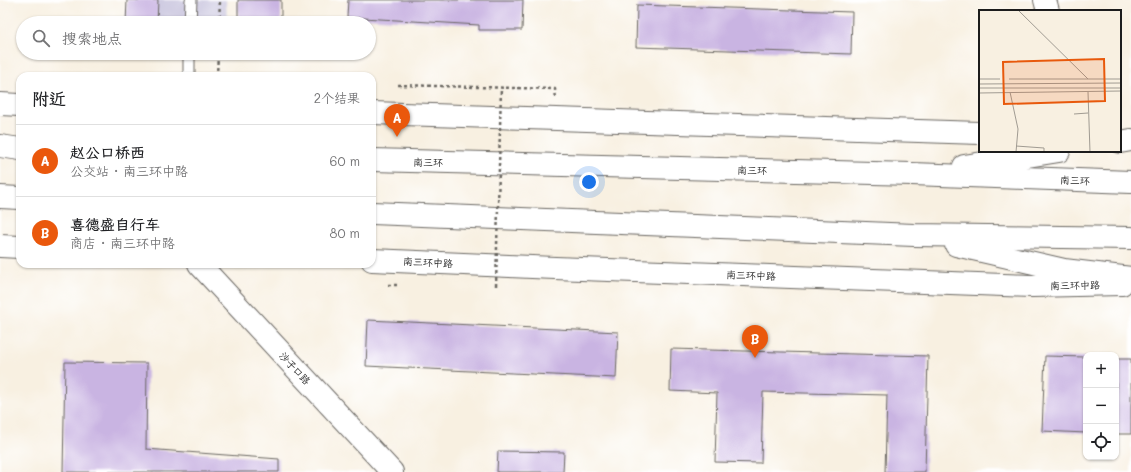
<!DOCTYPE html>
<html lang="zh">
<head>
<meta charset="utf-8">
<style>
  :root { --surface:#fff; --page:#f6f6f6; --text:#202124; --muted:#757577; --line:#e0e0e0; --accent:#ea580c }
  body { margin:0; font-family:Mali,"LXGW WenKai TC",sans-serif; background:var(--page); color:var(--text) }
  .controls { position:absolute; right:12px; bottom:12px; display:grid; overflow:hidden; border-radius:8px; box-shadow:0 1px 3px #0004 }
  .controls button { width:36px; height:36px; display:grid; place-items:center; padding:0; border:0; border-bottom:1px solid var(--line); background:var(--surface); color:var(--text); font:20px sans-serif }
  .you { position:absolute; left:589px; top:182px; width:14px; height:14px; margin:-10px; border:3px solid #fff; border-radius:50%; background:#1a73e8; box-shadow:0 0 0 6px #1a73e833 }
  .badge { display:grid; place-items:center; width:26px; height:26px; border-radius:50%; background:var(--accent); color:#fff; font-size:13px; font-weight:700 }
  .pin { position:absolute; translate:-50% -33px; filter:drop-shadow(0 1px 2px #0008) }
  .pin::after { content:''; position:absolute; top:21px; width:14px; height:12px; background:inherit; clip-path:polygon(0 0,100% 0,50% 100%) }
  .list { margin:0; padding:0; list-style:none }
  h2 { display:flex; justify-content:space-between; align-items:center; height:52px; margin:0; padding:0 16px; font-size:17px }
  h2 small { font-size:13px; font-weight:400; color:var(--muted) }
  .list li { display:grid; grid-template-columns:26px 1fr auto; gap:12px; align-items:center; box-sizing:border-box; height:72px; padding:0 16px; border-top:1px solid var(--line) }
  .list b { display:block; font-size:15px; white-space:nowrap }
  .list p { margin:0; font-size:13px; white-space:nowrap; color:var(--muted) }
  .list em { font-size:13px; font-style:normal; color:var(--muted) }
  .icon { flex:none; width:22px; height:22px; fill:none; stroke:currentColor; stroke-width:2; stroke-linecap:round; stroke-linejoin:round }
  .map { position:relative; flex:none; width:1131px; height:472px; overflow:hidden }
  .search { position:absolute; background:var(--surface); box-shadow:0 1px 3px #0004; left:16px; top:16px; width:360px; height:44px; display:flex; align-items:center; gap:10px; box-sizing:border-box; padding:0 14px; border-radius:22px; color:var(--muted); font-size:15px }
  .panel { position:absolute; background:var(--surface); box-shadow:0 1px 3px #0004; left:16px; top:72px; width:360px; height:196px; border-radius:12px }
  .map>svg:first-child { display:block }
  .industrial { fill:#c4c0db }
  .building { fill:#c9b4e2 }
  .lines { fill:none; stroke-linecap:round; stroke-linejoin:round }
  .service-casing { stroke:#696661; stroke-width:13 }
  .minor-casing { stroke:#696661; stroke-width:24 }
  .tertiary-casing { stroke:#696661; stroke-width:24 }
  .trunk-casing { stroke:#696661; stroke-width:24 }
  .path { stroke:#696661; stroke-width:2.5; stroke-dasharray:3 3; stroke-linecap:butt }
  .service { stroke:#fff; stroke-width:11 }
  .minor { stroke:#fff; stroke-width:22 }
  .tertiary { stroke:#fff; stroke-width:22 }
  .trunk { stroke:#fff; stroke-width:22 }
  .path-bridge { stroke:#696661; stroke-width:2.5; stroke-dasharray:3 3; stroke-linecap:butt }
  .labels { text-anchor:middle; stroke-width:3; stroke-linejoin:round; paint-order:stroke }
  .street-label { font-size:10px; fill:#1c1c1c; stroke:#fff }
  .inset-road { fill:none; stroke:#a09b92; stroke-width:1 }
  .view { fill:#e8590c; fill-opacity:0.15; stroke:#e8590c; stroke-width:2 }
  .inset-edge { fill:none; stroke:#1c1c1c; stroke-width:2 }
</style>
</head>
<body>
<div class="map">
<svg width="1131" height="472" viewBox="0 0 1131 472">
  <rect width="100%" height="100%" fill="#fff"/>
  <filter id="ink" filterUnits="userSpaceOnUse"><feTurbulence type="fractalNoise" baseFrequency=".025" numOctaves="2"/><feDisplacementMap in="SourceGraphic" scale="8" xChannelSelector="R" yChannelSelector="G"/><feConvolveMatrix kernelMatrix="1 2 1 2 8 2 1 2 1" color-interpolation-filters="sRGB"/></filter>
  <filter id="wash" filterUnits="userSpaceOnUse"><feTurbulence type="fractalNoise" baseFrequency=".012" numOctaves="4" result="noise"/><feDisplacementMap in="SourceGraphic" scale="16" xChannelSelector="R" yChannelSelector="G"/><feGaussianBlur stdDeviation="0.9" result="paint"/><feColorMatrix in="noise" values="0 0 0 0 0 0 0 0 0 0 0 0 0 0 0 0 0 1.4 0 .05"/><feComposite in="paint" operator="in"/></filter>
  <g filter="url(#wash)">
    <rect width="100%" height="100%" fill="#f8f0e1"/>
    <polygon class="industrial" points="127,0 226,0 227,23 126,23"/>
    <g id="blocks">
      <g class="building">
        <polygon points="127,0 158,0 157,23 126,23"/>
        <rect x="238" y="0" width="43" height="23"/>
        <polygon points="348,0 523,0 522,30 479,30 479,25 347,17"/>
        <polygon points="637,5 852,12 851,54 636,47"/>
        <polygon points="368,320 618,332 616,378 366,366"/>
        <polygon points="671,349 928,356 925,472 885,472 887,395 763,392 761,463 715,462 717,393 670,391"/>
        <polygon points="1045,356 1086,357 1086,433 1042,431"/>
        <rect x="1116" y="359" width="15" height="75"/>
        <polygon points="65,362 147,363 146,449 279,459 279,472 63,472"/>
        <polygon points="498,451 564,452 563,472 497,472"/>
      </g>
    </g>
  </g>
  <g filter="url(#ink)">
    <use href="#blocks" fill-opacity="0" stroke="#696661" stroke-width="1"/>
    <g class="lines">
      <defs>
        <g id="service">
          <polyline points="190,23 191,0"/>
          <polyline points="189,76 189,53"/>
        </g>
        <polyline id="minor" points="1045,0 1048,11"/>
        <g id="tertiary">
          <polyline points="0,104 20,105"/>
          <polyline points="372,113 980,133"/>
          <polyline points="0,246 20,247"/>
          <polyline points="372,260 555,268 1032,286 1122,284"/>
          <polyline points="199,264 392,472"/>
        </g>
        <g id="trunk">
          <polyline points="1120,142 1131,140"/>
          <polyline points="0,146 20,149"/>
          <polyline points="372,160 912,174 1131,182"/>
          <polyline points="964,166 1059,151"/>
          <polyline points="0,197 20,198"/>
          <polyline points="372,213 914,235 1131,238"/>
          <polyline points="956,245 1064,270 1131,278"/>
        </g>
      </defs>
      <use href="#service" class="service-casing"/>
      <use href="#minor" class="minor-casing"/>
      <use href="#tertiary" class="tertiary-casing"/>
      <use href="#trunk" class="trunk-casing"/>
      <g class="path">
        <polyline points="219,23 220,0"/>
        <polyline points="217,76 218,53"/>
        <polyline points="398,85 555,89 556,99"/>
        <polyline points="388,285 397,285"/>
      </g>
      <use href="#service" class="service"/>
      <use href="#minor" class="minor"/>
      <use href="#tertiary" class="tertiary"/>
      <use href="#trunk" class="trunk"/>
      <polyline class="path-bridge" points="496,286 501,88"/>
    </g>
  </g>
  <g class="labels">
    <g class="street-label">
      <text transform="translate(428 162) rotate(1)" y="4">南三环</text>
      <text transform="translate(752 170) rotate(1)" y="4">南三环</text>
      <text transform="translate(1075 180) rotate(2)" y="4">南三环</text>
      <text transform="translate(428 262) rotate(3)" y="4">南三环中路</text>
      <text transform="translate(751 275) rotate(2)" y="4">南三环中路</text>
      <text transform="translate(1075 285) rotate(-1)" y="4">南三环中路</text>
      <text transform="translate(295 368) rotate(47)" y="4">沙子口路</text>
    </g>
  </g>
  <g transform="translate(979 10)">
    <rect width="142" height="142" fill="#f8f0e1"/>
    <path class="inset-road" d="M 39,0 L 109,69M 0,69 L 21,69M 30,69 L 142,69M 0,74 L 142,73M 0,78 L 142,78M 31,82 L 39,119 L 37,142M 109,82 L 111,142M 0,83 L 142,81M 95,104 L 109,103M 37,136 L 65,138 L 65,142"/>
    <path class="view" d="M 125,49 L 126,91 L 25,94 L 24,52 Z"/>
    <rect width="142" height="142" class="inset-edge"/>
  </g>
</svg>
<div class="controls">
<button>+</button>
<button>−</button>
<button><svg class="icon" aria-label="locate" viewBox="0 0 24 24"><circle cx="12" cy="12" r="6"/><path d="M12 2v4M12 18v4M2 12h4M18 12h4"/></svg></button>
</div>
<div class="you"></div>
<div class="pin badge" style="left:397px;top:137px">A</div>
<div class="pin badge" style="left:755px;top:358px">B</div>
<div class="search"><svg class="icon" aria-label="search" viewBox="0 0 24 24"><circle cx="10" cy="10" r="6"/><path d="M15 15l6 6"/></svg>搜索地点</div>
<section class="panel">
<h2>附近<small>2个结果</small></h2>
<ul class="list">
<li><span class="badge">A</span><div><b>赵公口桥西</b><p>公交站 · 南三环中路</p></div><em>60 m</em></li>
<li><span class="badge">B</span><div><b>喜德盛自行车</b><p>商店 · 南三环中路</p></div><em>80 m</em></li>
</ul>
</section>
</div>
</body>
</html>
